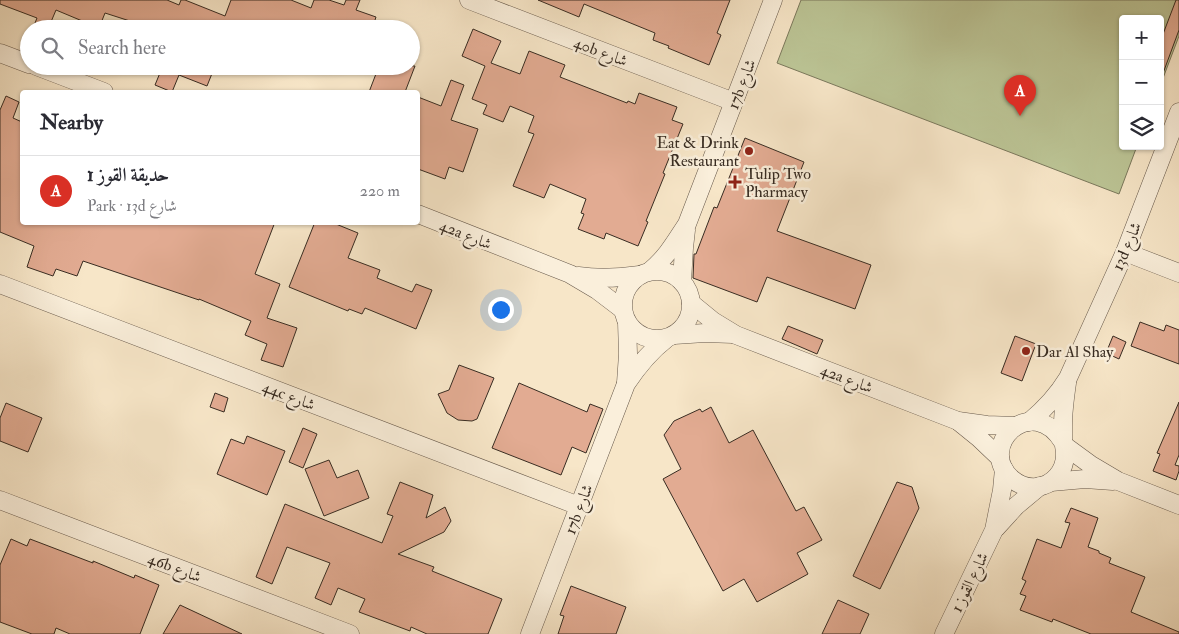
<!DOCTYPE html>
<html lang="en">
<head>
<meta charset="utf-8">
<style>
  :root { --surface:#fff; --page:#f2f2f3; --text:#2b2b33; --muted:#7c7c81; --line:#e1e1e2; --accent:#d93025 }
  body { margin:0; font-family:"IM FELL Double Pica",Amiri,serif; background:var(--page); color:var(--text) }
  .controls { position:absolute; right:15px; top:15px; display:grid; overflow:hidden; border-radius:5px; box-shadow:0 1px 4px #0004 }
  .controls button { width:45px; height:45px; display:grid; place-items:center; padding:0; border:0; border-bottom:1px solid var(--line); background:var(--surface); color:var(--text); font:25px sans-serif }
  .you { position:absolute; left:500px; top:309px; width:18px; height:18px; margin:-12px; border:4px solid #fff; border-radius:50%; background:#1a73e8; box-shadow:0 0 0 8px #1a73e833 }
  .badge { display:grid; place-items:center; width:32px; height:32px; border-radius:50%; background:var(--accent); color:#fff; font-size:16px; font-weight:700 }
  .pin { position:absolute; translate:-50% -41px; filter:drop-shadow(0 1px 2px #0008) }
  .pin::after { content:''; position:absolute; top:26px; width:18px; height:15px; background:inherit; clip-path:polygon(0 0,100% 0,50% 100%) }
  .list { margin:0; padding:0; list-style:none }
  h2 { display:flex; justify-content:space-between; align-items:center; height:65px; margin:0; padding:0 20px; font-size:21px }
  h2 small { font-size:16px; font-weight:400; color:var(--muted) }
  .list li { display:grid; grid-template-columns:32px 1fr auto; gap:15px; align-items:center; box-sizing:border-box; height:70px; padding:0 20px; border-top:1px solid var(--line) }
  .list b { display:block; font-size:19px; white-space:nowrap }
  .list p { margin:0; font-size:16px; white-space:nowrap; color:var(--muted) }
  .list em { font-size:16px; font-style:normal; color:var(--muted) }
  .icon { flex:none; width:28px; height:28px; fill:none; stroke:currentColor; stroke-width:2; stroke-linecap:round; stroke-linejoin:round }
  .map { position:relative; flex:none; width:1179px; height:634px; overflow:hidden }
  .search { position:absolute; background:var(--surface); box-shadow:0 1px 4px #0004; left:20px; top:20px; width:400px; height:55px; display:flex; align-items:center; gap:12px; box-sizing:border-box; padding:0 18px; border-radius:28px; color:var(--muted); font-size:19px }
  .panel { position:absolute; background:var(--surface); box-shadow:0 1px 4px #0004; left:20px; top:90px; width:400px; height:135px; border-radius:5px }
  .map>svg:first-child { display:block }
  .green { fill:#bcc596; stroke:#7a785c }
  .building { fill:#e2ab92; stroke:#382c22 }
  .lines { fill:none; stroke-linecap:round; stroke-linejoin:round }
  .minor-casing { stroke:#685a4c; stroke-width:19 }
  .minor { stroke:#faefdb; stroke-width:18 }
  .poi-dot { fill:#8f2418; stroke:#faefdb; stroke-width:2 }
  .labels { text-anchor:middle; stroke-width:5; stroke-linejoin:round; paint-order:stroke }
  .street-label { font-size:16px; fill:#382c22; stroke:#faefdb }
  .poi-label { font-size:16px; fill:#382c22; stroke:#faefdb; text-anchor:start }
</style>
</head>
<body>
<div class="map">
<svg width="1179" height="634" viewBox="0 0 1179 634">
  <rect width="100%" height="100%" fill="#f7e6c8"/>
  <filter id="stains"><feTurbulence type="fractalNoise" baseFrequency=".004" numOctaves="4"/><feColorMatrix values="0 0 0 0 .2 0 0 0 0 .09 0 0 0 0 .02 0 0 0 .5 -.17"/></filter>
  <radialGradient id="worn" r=".72"><stop offset=".6" stop-color="#630" stop-opacity="0"/><stop offset="1" stop-color="#630" stop-opacity=".3"/></radialGradient>
  <polygon class="green" points="801,0 1179,0 1179,36 1160,86 1160,19 1123,19 1123,146 1137,146 1119,194 777,63"/>
  <g class="building">
    <polygon points="0,0 167,0 179,5 181,0 185,0 225,16 231,0 291,0 311,8 314,0 329,0 344,5 346,0 360,0 356,10 376,17 372,29 131,29 133,22 105,13 99,28 56,10 48,29 35,23 37,18 0,4"/>
    <polygon points="538,0 730,0 717,33 721,35 709,65 668,48 669,46 653,40 655,33 584,4 579,17"/>
    <polygon points="1176,0 1179,0 1179,30 1162,76 1160,76 1160,42"/>
    <polygon points="473,29 501,41 491,63 520,74 529,51 565,65 560,77 627,103 628,101 635,104 639,93 677,107 672,120 683,124 663,173 665,174 646,221 648,222 638,246 606,233 604,239 578,229 584,214 581,213 586,199 550,184 544,198 513,186 534,134 528,132 534,116 510,106 503,122 483,114 487,105 472,99 485,66 462,56"/>
    <polygon points="159,66 215,66 207,86 179,75 172,92 155,85 162,68"/>
    <polygon points="379,66 415,66 405,92 369,92"/>
    <polygon points="451,80 464,85 451,120 478,129 463,172 449,167 445,179 418,169 418,97 441,106"/>
    <polygon points="6,96 19,102 13,118 22,122 22,222 275,222 255,274 280,284 267,318 297,328 283,367 261,360 267,344 245,335 251,321 199,299 199,300 83,261 77,276 56,269 53,276 27,267 34,246 0,232 0,110"/>
    <polygon points="745,138 804,162 777,231 871,265 855,309 767,277 757,302 693,278 694,254 696,254 714,207 717,208"/>
    <polygon points="315,222 331,222 358,233 348,258 380,270 377,278 412,292 416,284 432,290 416,329 365,308 362,314 349,309 348,311 289,287"/>
    <polygon points="1140,322 1164,331 1166,325 1179,330 1179,364 1131,346"/>
    <polygon points="788,326 823,340 817,354 782,339"/>
    <polygon points="1015,336 1036,344 1022,381 1001,373"/>
    <polygon points="1113,336 1126,342 1119,359 1106,353"/>
    <polygon points="459,365 494,378 477,419 472,421 458,420 447,413 438,394 449,390"/>
    <polygon points="519,383 587,412 590,404 603,409 586,453 572,447 561,475 492,448"/>
    <polygon points="215,393 228,398 224,412 210,407"/>
    <polygon points="1179,402 1179,455 1175,465 1179,466 1179,471 1176,480 1153,471 1160,454 1157,453"/>
    <polygon points="6,403 42,418 28,452 0,441 0,418"/>
    <polygon points="711,407 729,443 753,430 796,511 804,507 822,540 797,553 808,574 757,602 744,579 723,591 663,479 681,469 664,435 674,421 700,409 702,412"/>
    <polygon points="303,428 317,434 303,468 289,462"/>
    <polygon points="247,436 285,451 267,495 217,474 231,439 244,444"/>
    <polygon points="329,460 337,478 358,470 369,498 324,516 305,469"/>
    <polygon points="400,482 433,495 426,518 445,507 451,521 444,532 398,554 434,567 432,571 502,599 488,634 427,634 411,627 410,631 359,612 365,599 338,588 331,605 315,598 330,563 287,547 272,584 256,577 285,504 382,543 393,516 387,514"/>
    <polygon points="897,482 912,487 919,508 880,589 853,576"/>
    <polygon points="1071,508 1098,518 1088,547 1099,551 1099,553 1111,558 1109,563 1145,577 1131,612 1179,632 1179,634 1091,634 1053,619 1052,622 1020,610 1026,596 1020,594 1026,581 1022,579 1037,539 1061,548 1070,523 1065,522"/>
    <polygon points="11,539 27,546 30,539 93,563 93,561 134,578 135,575 159,585 140,634 70,634 56,628 54,634 32,634 0,622 0,565"/>
    <polygon points="571,586 626,607 616,634 558,634 564,616 560,615"/>
    <polygon points="838,600 869,614 860,634 822,634"/>
    <polygon points="180,605 242,634 163,634"/>
  </g>
  <g class="lines">
    <defs>
      <g id="minor">
        <polyline points="469,0 734,102"/>
        <polyline points="0,53 29,64"/>
        <polyline points="36,66 104,92"/>
        <polyline points="418,214 570,274 597,290 622,309"/>
        <polyline points="1125,252 1179,273"/>
        <circle cx="657" cy="305" r="34"/>
        <path d="M 650,271 C 667,257 675,242 687,224 L 773,0"/>
        <path d="M 578,276 C 599,279 619,278 640,275"/>
        <polyline points="682,282 684,248 686,230"/>
        <polyline points="0,284 579,506"/>
        <polyline points="691,303 713,321 736,335 958,421 987,425 1015,426"/>
        <polyline points="674,335 705,333 733,334"/>
        <polyline points="626,383 628,354 627,322"/>
        <polyline points="958,421 979,438 1000,458"/>
        <path d="M 1029,422 C 1045,409 1057,396 1068,378 L 1125,252 L 1179,112"/>
        <path d="M 1063,442 C 1032,391 975,447 1012,479 C 1019,485 1028,488 1037,487 C 1053,485 1065,471 1065,455 C 1065,450 1064,445 1063,440 C 1063,435 1063,430 1063,425 C 1063,411 1065,397 1067,383"/>
        <polyline points="1065,446 1091,465 1118,481 1179,505"/>
        <polyline points="1051,482 1085,479 1113,481"/>
        <polyline points="0,500 350,634"/>
        <polyline points="996,528 1016,506 1040,486"/>
        <path d="M 530,634 L 626,384 C 638,366 649,352 666,339"/>
        <polyline points="944,634 994,530 1002,490 1004,469"/>
      </g>
    </defs>
    <use href="#minor" class="minor-casing"/>
    <use href="#minor" class="minor"/>
  </g>
  <g class="poi-dot">
    <circle cx="749" cy="151" r="5"/>
    <path d="M732.5 174.5h5v5h5v5h-5v5h-5v-5h-5v-5h5z"/>
    <circle cx="1026" cy="351" r="5"/>
  </g>
  <g class="labels">
    <g class="street-label">
      <text transform="translate(601 51) rotate(21)" y="6">40b شارع</text>
      <text transform="translate(741 84) rotate(-69)" y="6">17b شارع</text>
      <text transform="translate(466 234) rotate(22)" y="6">42a شارع</text>
      <text transform="translate(1126 246) rotate(-67)" y="6">13d شارع</text>
      <text transform="translate(847 378) rotate(21)" y="6">42a شارع</text>
      <text transform="translate(289 395) rotate(21)" y="6">44c شارع</text>
      <text transform="translate(578 509) rotate(-69)" y="6">17b شارع</text>
      <text transform="translate(175 567) rotate(21)" y="6">46b شارع</text>
      <text transform="translate(969 582) rotate(-64)" y="6">شارع القوز 1</text>
    </g>
    <g class="poi-label">
      <text x="739" y="148" text-anchor="end">Eat &amp; Drink<tspan x="739" dy="18">Restaurant</tspan></text>
      <text x="745" y="179">Tulip Two<tspan x="745" dy="18">Pharmacy</tspan></text>
      <text x="1036" y="357">Dar Al Shay</text>
    </g>
  </g>
  <rect width="100%" height="100%" filter="url(#stains)"/>
  <rect width="100%" height="100%" fill="url(#worn)"/>
</svg>
<div class="controls">
<button>+</button>
<button>−</button>
<button><svg class="icon" aria-label="layers" viewBox="0 0 24 24"><path d="M12 4l9 5-9 5-9-5zM3 14l9 5 9-5"/></svg></button>
</div>
<div class="you"></div>
<div class="pin badge" style="left:1020px;top:116px">A</div>
<div class="search"><svg class="icon" aria-label="search" viewBox="0 0 24 24"><circle cx="10" cy="10" r="6"/><path d="M15 15l6 6"/></svg>Search here</div>
<section class="panel">
<h2>Nearby<small></small></h2>
<ul class="list">
<li><span class="badge">A</span><div><b>حديقة القوز 1</b><p>Park · 13d شارع</p></div><em>220 m</em></li>
</ul>
</section>
</div>
</body>
</html>
